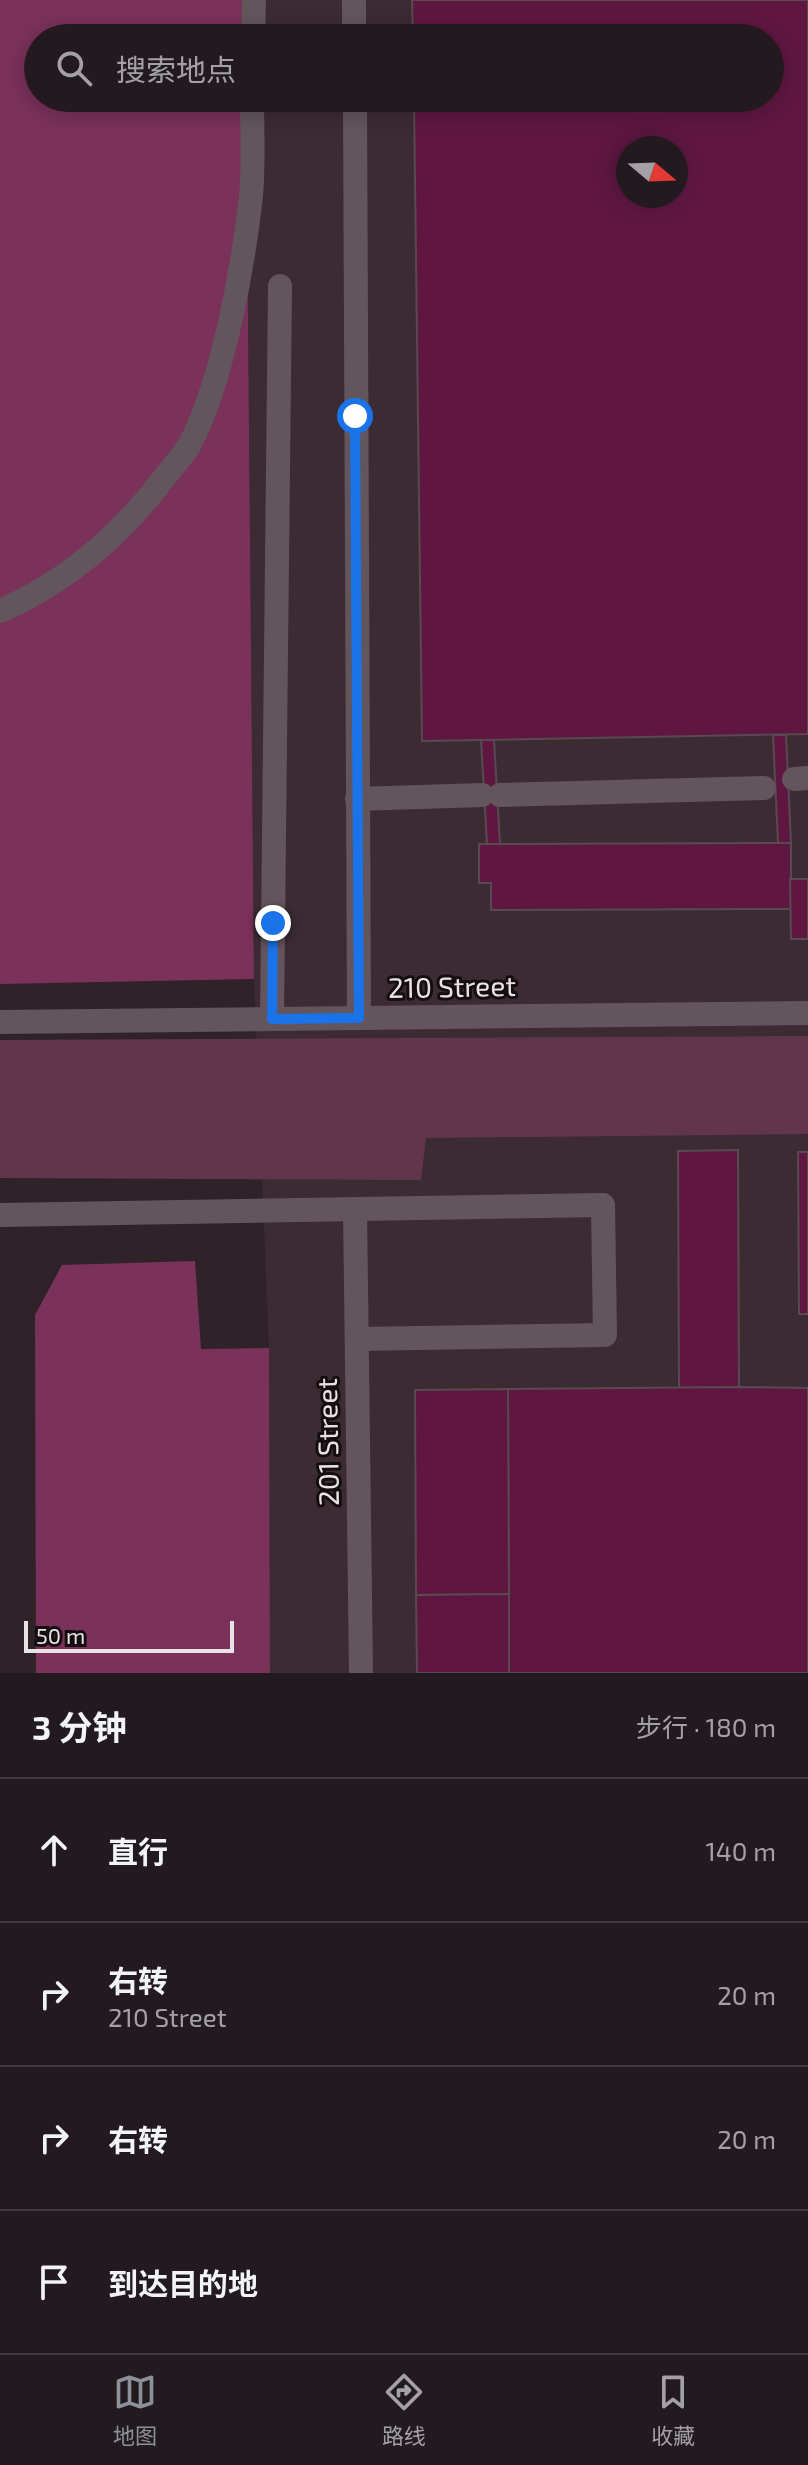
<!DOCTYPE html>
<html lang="zh">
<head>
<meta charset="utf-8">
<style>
  :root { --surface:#231a1f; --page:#2f272c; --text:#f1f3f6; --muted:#a3a1a4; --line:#40383d; --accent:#8c9099 }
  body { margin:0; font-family:"Exo 2","Noto Sans SC",sans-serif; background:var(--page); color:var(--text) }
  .compass { position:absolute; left:616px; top:136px; width:72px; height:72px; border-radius:50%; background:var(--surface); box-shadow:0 4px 20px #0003; rotate:109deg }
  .scale { position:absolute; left:24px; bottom:20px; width:210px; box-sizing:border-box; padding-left:8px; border:4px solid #eae3e6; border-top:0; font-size:22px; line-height:28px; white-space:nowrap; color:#eae3e6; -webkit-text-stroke:6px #140e11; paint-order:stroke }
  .stop { position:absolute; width:24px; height:24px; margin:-18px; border:6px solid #1a73e8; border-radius:50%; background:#fff }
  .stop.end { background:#1a73e8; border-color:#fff; box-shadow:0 2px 8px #0008 }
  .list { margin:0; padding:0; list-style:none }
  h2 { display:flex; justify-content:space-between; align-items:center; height:104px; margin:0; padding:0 32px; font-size:34px }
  h2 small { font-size:26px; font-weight:400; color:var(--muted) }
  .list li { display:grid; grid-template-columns:52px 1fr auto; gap:24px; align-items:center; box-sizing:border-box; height:144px; padding:0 32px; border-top:2px solid var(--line) }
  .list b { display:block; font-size:30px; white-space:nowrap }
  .list p { margin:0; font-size:26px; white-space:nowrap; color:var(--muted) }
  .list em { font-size:26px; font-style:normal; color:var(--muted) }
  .icon { flex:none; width:44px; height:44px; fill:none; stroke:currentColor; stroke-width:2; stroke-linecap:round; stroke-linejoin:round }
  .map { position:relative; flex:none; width:808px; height:1673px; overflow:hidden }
  .search { position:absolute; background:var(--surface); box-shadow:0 4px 20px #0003; left:24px; right:24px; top:24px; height:88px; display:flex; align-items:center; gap:20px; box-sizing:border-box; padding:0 28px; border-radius:44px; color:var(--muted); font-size:30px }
  .sheet { height:680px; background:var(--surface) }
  nav { display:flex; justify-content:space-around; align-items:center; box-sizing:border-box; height:112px; border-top:2px solid var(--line); background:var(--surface); font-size:22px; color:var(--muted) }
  nav a { display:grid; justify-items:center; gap:4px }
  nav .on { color:var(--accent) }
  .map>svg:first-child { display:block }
  .built { fill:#3d2b34; fill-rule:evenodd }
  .green { fill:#61354c }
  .forest { fill:#7a315a }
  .building { fill:#5f1742; stroke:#574a50; stroke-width:2; fill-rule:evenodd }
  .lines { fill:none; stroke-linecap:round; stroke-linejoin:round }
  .minor { stroke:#63555c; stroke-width:24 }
  .route { stroke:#1a73e8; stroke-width:10 }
  .labels { text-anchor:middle; stroke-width:6; stroke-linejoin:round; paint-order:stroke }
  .street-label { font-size:28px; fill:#eae3e6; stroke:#140e11 }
</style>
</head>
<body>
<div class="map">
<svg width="808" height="1673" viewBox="0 0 808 1673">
  <rect width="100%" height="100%" fill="#2f2329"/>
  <path class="built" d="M 245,0 L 808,0 L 808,1673 L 270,1673 L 269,1348 L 254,979 L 246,98 L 770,98 L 770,38 L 246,38 ZM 628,148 L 676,148 L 676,196 L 628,196 Z"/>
  <polygon class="green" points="808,1036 808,1134 426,1138 421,1180 0,1178 0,1040"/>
  <g class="forest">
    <polygon points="0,0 245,0 246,38 38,38 38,98 246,98 254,979 0,984"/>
    <polygon points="195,1261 201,1349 269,1348 270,1673 36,1673 35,1315 62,1265"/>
  </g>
  <g class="building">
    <path d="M 412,0 L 808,0 L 808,734 L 422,741 L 414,98 L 770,98 L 770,38 L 413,38 ZM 628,148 L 676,148 L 676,196 L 628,196 Z"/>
    <polygon points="773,735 786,735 791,843 778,843"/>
    <polygon points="481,740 494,740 500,844 487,844"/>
    <polygon points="791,843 791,909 491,910 491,883 479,883 479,844"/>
    <polygon points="790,879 808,879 808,939 791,939"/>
    <polygon points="738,1150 739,1387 679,1388 678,1151"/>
    <polygon points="798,1152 808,1152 808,1314 799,1314"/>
    <polygon points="739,1387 808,1388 808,1673 509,1673 508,1389"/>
    <polygon points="508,1389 509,1594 416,1595 415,1390"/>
    <polygon points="509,1594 509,1673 417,1673 416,1595"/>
  </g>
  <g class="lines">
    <g class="minor">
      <polyline points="354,0 354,38"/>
      <polyline points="253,38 254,0"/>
      <polyline points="355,98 359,1018"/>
      <path d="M 0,611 C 67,582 120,536 164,478 C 172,467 183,456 190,444 C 223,381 243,267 251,196 C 254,164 252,130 252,98"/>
      <polyline points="794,779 808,778"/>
      <polyline points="500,795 764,788"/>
      <polyline points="357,799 482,795"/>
      <polyline points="272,1019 280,286"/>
      <polyline points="0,1022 808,1013"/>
      <polyline points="355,1209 361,1673"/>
      <polyline points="0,1215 603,1205 605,1335 357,1339"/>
    </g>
  </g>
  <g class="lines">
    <polyline class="route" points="273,923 272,1019 359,1018 355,416"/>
  </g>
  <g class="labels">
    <g class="street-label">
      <text transform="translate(452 987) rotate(-1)" y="10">210 Street</text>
      <text transform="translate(328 1442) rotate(-91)" y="10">201 Street</text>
    </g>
  </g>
</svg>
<svg class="compass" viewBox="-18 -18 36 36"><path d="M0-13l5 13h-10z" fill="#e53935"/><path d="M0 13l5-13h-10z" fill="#a3a1a4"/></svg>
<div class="scale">50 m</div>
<div class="stop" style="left:355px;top:416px"></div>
<div class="stop end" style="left:273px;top:923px"></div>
<div class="search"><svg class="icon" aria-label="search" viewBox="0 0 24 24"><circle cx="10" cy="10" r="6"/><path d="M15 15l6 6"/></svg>搜索地点</div>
</div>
<section class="sheet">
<h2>3 分钟<small>步行 · 180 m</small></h2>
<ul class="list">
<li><svg class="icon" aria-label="ahead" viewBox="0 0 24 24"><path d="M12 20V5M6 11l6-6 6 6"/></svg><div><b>直行</b></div><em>140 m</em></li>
<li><svg class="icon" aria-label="right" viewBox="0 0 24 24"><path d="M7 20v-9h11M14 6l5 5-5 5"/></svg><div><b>右转</b><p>210 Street</p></div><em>20 m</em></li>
<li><svg class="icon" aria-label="right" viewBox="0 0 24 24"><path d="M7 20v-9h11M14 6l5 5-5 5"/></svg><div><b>右转</b></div><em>20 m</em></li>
<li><svg class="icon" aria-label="arrive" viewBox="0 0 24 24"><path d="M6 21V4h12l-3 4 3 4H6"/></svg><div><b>到达目的地</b></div></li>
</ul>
</section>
<nav>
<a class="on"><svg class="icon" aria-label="map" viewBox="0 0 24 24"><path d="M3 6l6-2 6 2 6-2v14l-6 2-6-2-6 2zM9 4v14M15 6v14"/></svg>地图</a>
<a><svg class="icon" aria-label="directions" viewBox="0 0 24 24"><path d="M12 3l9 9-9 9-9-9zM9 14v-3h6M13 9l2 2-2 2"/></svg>路线</a>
<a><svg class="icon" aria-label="saved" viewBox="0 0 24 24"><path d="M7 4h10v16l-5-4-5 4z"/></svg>收藏</a>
</nav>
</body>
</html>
